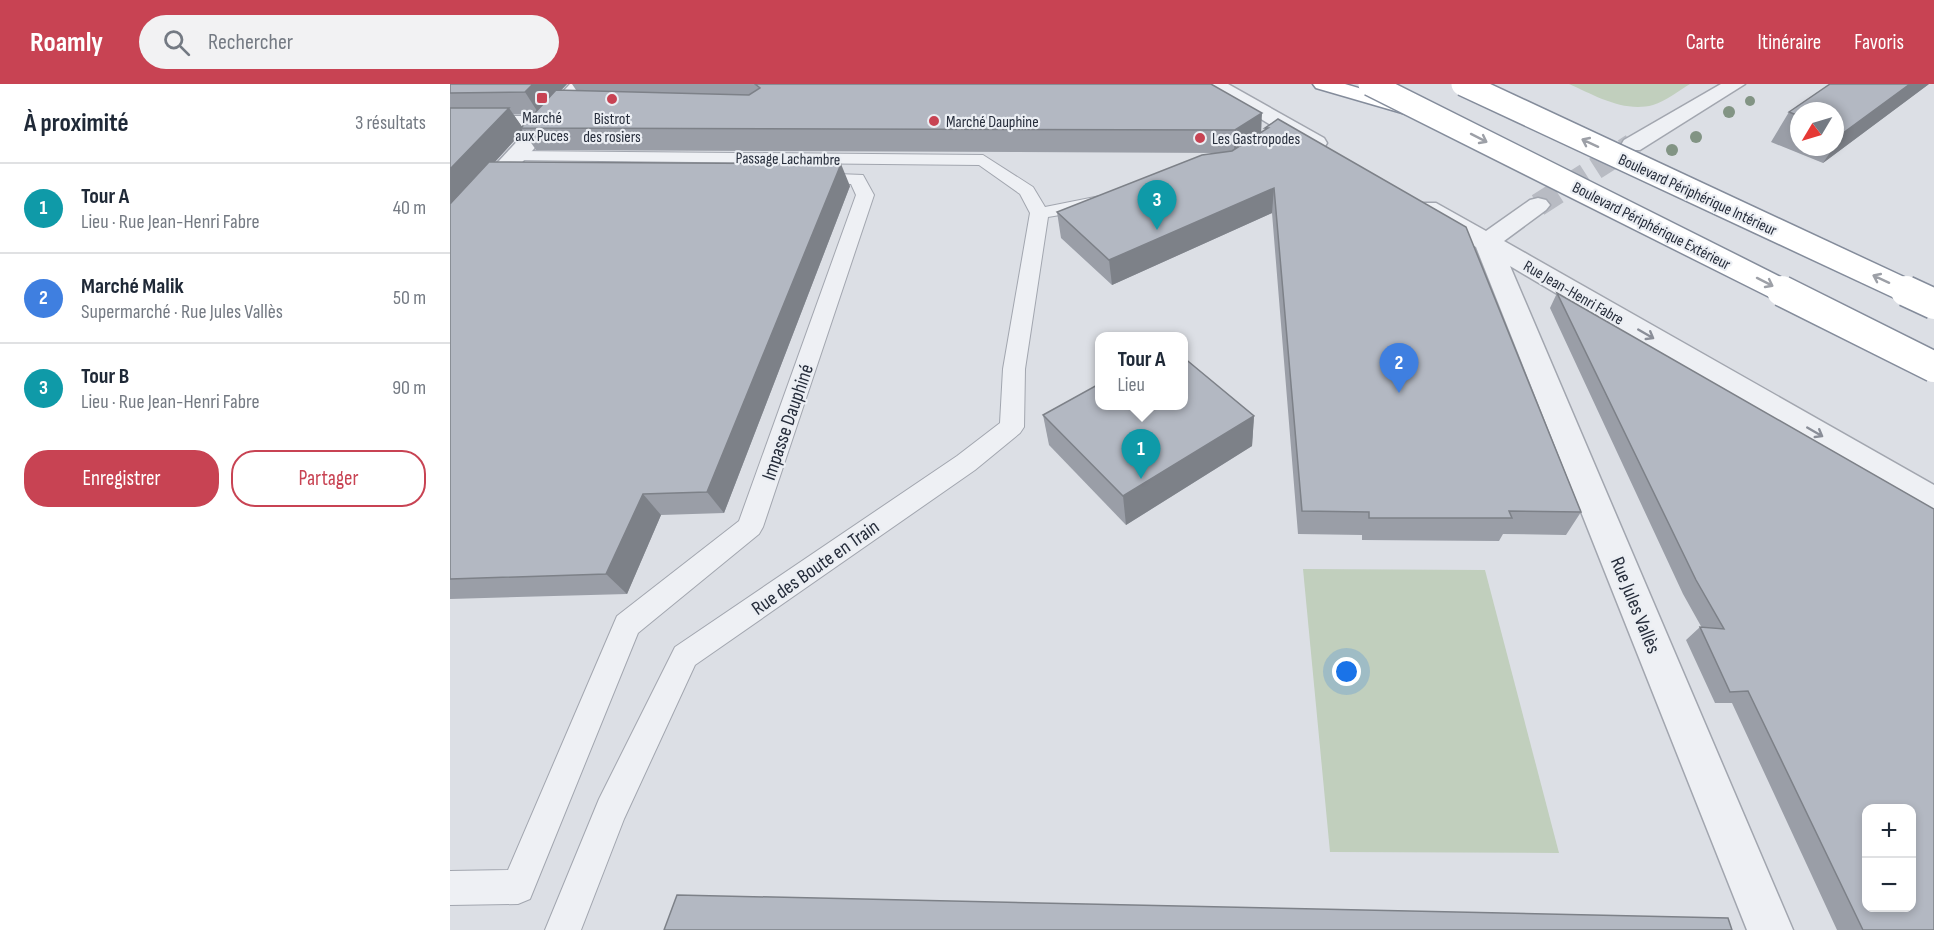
<!DOCTYPE html>
<html lang="fr">
<head>
<meta charset="utf-8">
<style>
  :root { --surface:#fff; --page:#f2f2f3; --text:#1f2937; --muted:#747a83; --line:#e0e1e3; --accent:#c84353 }
  body { margin:0; font-family:"Sofia Sans Condensed",sans-serif; background:var(--page); color:var(--text) }
  .controls { position:absolute; right:18px; bottom:18px; display:grid; overflow:hidden; border-radius:12px; box-shadow:0 3px 9px #0003 }
  .controls button { width:54px; height:54px; display:grid; place-items:center; padding:0; border:0; border-bottom:2px solid var(--line); background:var(--surface); color:var(--text); font:30px sans-serif }
  .compass { position:absolute; left:1340px; top:18px; width:54px; height:54px; border-radius:50%; background:var(--surface); box-shadow:0 3px 9px #0003; rotate:232deg }
  .you { position:absolute; left:897px; top:588px; width:21px; height:21px; margin:-15px; border:4px solid #fff; border-radius:50%; background:#1a73e8; box-shadow:0 0 0 9px #1a73e833 }
  .badge { display:grid; place-items:center; width:39px; height:39px; border-radius:50%; background:var(--accent); color:#fff; font-size:20px; font-weight:700 }
  .pin { position:absolute; translate:-50% -50px; filter:drop-shadow(0 2px 3px #0008) }
  .pin::after { content:''; position:absolute; top:32px; width:21px; height:18px; background:inherit; clip-path:polygon(0 0,100% 0,50% 100%) }
  .popup { position:absolute; left:645px; top:248px; width:93px; height:78px; box-sizing:border-box; display:grid; place-content:center; border-radius:12px; background:var(--surface); filter:drop-shadow(0 2px 4px #0005); font-size:20px; white-space:nowrap; color:var(--muted) }
  .popup b { font-size:22px; color:var(--text) }
  .popup::after { content:''; position:absolute; left:50%; top:100%; margin-left:-12px; border:12px solid transparent; border-top-color:var(--surface) }
  .list { margin:0; padding:0; list-style:none }
  h2 { display:flex; justify-content:space-between; align-items:center; height:78px; margin:0; padding:0 24px; font-size:26px }
  h2 small { font-size:20px; font-weight:400; color:var(--muted) }
  .list li { display:grid; grid-template-columns:39px 1fr auto; gap:18px; align-items:center; box-sizing:border-box; height:90px; padding:0 24px; border-top:2px solid var(--line) }
  .list b { display:block; font-size:22px; white-space:nowrap }
  .list p { margin:0; font-size:20px; white-space:nowrap; color:var(--muted) }
  .list em { font-size:20px; font-style:normal; color:var(--muted) }
  .actions { display:flex; gap:12px; padding:18px 24px }
  .actions a { flex:1; padding:14px 0; border:2px solid var(--accent); border-radius:24px; text-align:center; font-size:21px; color:var(--accent) }
  .actions .main { background:var(--accent); color:#fff }
  .icon { flex:none; width:33px; height:33px; fill:none; stroke:currentColor; stroke-width:2; stroke-linecap:round; stroke-linejoin:round }
  .map { position:relative; flex:none; width:1484px; height:846px; overflow:hidden }
  header { display:flex; align-items:center; gap:36px; box-sizing:border-box; height:84px; padding:0 30px; background:var(--accent); color:#fff }
  header strong { font-size:28px }
  nav { display:flex; gap:33px; margin-inline-start:auto; font-size:21px }
  .search { width:420px; height:54px; background:var(--page); display:flex; align-items:center; gap:15px; box-sizing:border-box; padding:0 21px; border-radius:33px; color:var(--muted); font-size:22px }
  main { display:flex }
  aside { flex:1; background:var(--surface) }
  .map>svg:first-child { display:block }
  .green { fill:#c1cfbd }
  .lines { fill:none; stroke-linecap:round; stroke-linejoin:round }
  .minor-tunnel { stroke:#b8bbc3; stroke-width:23; stroke-dasharray:23 11; stroke-linecap:butt }
  .service-casing { stroke:#a2a6af; stroke-width:2 }
  .minor-casing { stroke:#a2a6af; stroke-width:3 }
  .tertiary-casing { stroke:#a2a6af; stroke-width:3 }
  .trunk-casing { stroke:#848c9b; stroke-width:3 }
  .service { fill:#eef0f4; fill-rule:evenodd }
  .minor { fill:#eef0f4; fill-rule:evenodd }
  .tertiary { fill:#eef0f4; fill-rule:evenodd }
  .trunk { fill:#fff; fill-rule:evenodd }
  .trunk-bridge-far1-casing { stroke:#848c9b; stroke-width:26; stroke-linecap:butt }
  .trunk-bridge-casing { stroke:#848c9b; stroke-width:33; stroke-linecap:butt }
  .trunk-bridge-far1 { stroke:#fff; stroke-width:23 }
  .trunk-bridge { stroke:#fff; stroke-width:30 }
  .tree { fill:#829484 }
  .wall { fill:#9a9ea7; fill-rule:evenodd }
  .shaded-wall { fill:#7d8188 }
  .building { fill:#b3b8c2; stroke:#7d8188; stroke-width:1.5; fill-rule:evenodd }
  .oneway { stroke:#9da0a7 }
  .oneway2 { stroke:#8a8e98 }
  .poi-dot { fill:#c84353; stroke:#ebeef3; stroke-width:2 }
  .labels { text-anchor:middle; stroke-width:4.5; stroke-linejoin:round; paint-order:stroke }
  .far-poi-label { font-size:16px; fill:#262d3b; stroke:#ebeef3 }
  .far-street-label { font-size:16px; fill:#262d3b; stroke:#ebeef3 }
  .street-label { font-size:20px; fill:#262d3b; stroke:#ebeef3 }
</style>
</head>
<body>
<header>
<strong>Roamly</strong>
<div class="search"><svg class="icon" aria-label="search" viewBox="0 0 24 24"><circle cx="10" cy="10" r="6"/><path d="M15 15l6 6"/></svg>Rechercher</div>
<nav><a>Carte</a><a>Itinéraire</a><a>Favoris</a></nav>
</header>
<main>
<aside>
<h2>À proximité<small>3 résultats</small></h2>
<ul class="list">
<li><span class="badge" style="background:#0f9aa8">1</span><div><b>Tour A</b><p>Lieu · Rue Jean-Henri Fabre</p></div><em>40 m</em></li>
<li><span class="badge" style="background:#3f7fe0">2</span><div><b>Marché Malik</b><p>Supermarché · Rue Jules Vallès</p></div><em>50 m</em></li>
<li><span class="badge" style="background:#0f9aa8">3</span><div><b>Tour B</b><p>Lieu · Rue Jean-Henri Fabre</p></div><em>90 m</em></li>
</ul>
<div class="actions"><a class="main">Enregistrer</a><a>Partager</a></div>
</aside>
<div class="map">
<svg width="1484" height="846" viewBox="0 0 1484 846">
  <rect width="100%" height="100%" fill="#dcdfe5"/>
  <g class="green">
    <path d="M 1119,0 L 1240,0 C 1228,7 1216,17 1203,21 C 1174,29 1144,11 1119,0 Z"/>
    <polygon points="853,485 1035,486 1109,769 880,768"/>
  </g>
  <g class="lines">
    <polyline class="minor-tunnel" points="1088,121 1182,61"/>
    <defs>
      <g id="service">
        <polygon points="65,67 533,71 583,103 595,123 650,112 659,117 646,125 598,133 575,285 574,343 570,349 525,386 245,581 174,735 131,846 95,846 149,715 225,563 507,372 550,339 553,285 580,129 570,110 529,81 59,76 56,72"/>
        <polygon points="362,89 413,91 424,111 313,443 309,450 188,549 80,815 68,820 0,821 0,787 58,786 167,532 289,437 406,111 401,100 356,98 353,94"/>
      </g>
      <g id="minor">
        <polygon points="754,0 778,0 874,54 877,59 874,64 858,64"/>
        <polygon points="1271,0 1295,0 1190,66 1174,66 1171,61 1174,56"/>
        <polygon points="0,32 97,32 104,34 108,38 104,42 97,44 0,44"/>
        <polygon points="1088,114 1096,116 1100,121 1096,126 1054,157 1484,401 1484,430 1472,426 1060,182 1343,846 1297,846 1026,163 970,129 966,124 970,119 986,119 1036,147 1080,116"/>
      </g>
      <polygon id="tertiary" points="120,0 141,0 9,150 0,152 0,130"/>
      <polygon id="trunk" points="863,0 895,0 973,23 976,27 973,31 966,33 866,4"/>
    </defs>
    <use href="#service" class="service-casing"/>
    <use href="#minor" class="minor-casing"/>
    <use href="#tertiary" class="tertiary-casing"/>
    <use href="#trunk" class="trunk-casing"/>
    <use href="#service" class="service"/>
    <use href="#minor" class="minor"/>
    <use href="#tertiary" class="tertiary"/>
    <use href="#trunk" class="trunk"/>
    <defs>
      <g id="trunk-bridge-far1">
        <polyline points="920,0 1335,208"/>
        <polyline points="1013,0 1459,208"/>
      </g>
      <g id="trunk-bridge">
        <polyline points="1332,207 1484,283"/>
        <polyline points="1456,207 1484,220"/>
      </g>
    </defs>
    <use href="#trunk-bridge-far1" class="trunk-bridge-far1-casing"/>
    <use href="#trunk-bridge" class="trunk-bridge-casing"/>
    <use href="#trunk-bridge-far1" class="trunk-bridge-far1"/>
    <use href="#trunk-bridge" class="trunk-bridge"/>
  </g>
  <g class="tree">
    <circle cx="1300" cy="17" r="5"/>
    <circle cx="1279" cy="28" r="6"/>
    <circle cx="1246" cy="53" r="6"/>
    <circle cx="1222" cy="66" r="6"/>
  </g>
  <g class="wall">
    <path d="M 0,0 L 117,0 L 111,6 L 126,6 L 122,0 L 761,0 L 811,49 L 815,47 L 815,44 L 828,35 L 1131,428 L 1116,451 L 1053,450 L 1049,457 L 912,456 L 912,451 L 848,450 L 822,129 L 662,201 L 611,154 L 607,128 L 770,69 L 86,66 L 73,47 L 45,78 L 400,102 L 274,429 L 211,431 L 177,510 L 0,515 ZM 63,30 L 84,30 L 72,43 Z"/>
    <path d="M 1479,0 L 1373,79 L 1321,58 L 1339,28 ZM 1349,27 L 1385,27 L 1385,63 L 1349,63 Z"/>
    <polygon points="1107,209 1484,846 1387,846 1282,619 1265,619 1236,556 1250,543 1252,544 1233,510 1100,224"/>
    <polygon points="593,331 804,332 802,362 676,441 599,361"/>
  </g>
  <g class="shaded-wall">
    <polygon points="83,0 117,0 89,30 75,8"/>
    <polygon points="1460,0 1479,0 1373,79 1393,49"/>
    <polygon points="59,24 73,44 71,44 73,47 0,127 0,85"/>
    <polygon points="812,29 811,51 784,69 785,46"/>
    <polygon points="391,80 400,102 274,429 257,408"/>
    <polygon points="824,104 822,129 662,201 659,176"/>
    <polygon points="804,332 802,362 676,441 673,412"/>
    <polygon points="193,410 211,431 177,510 156,490"/>
  </g>
  <g class="building">
    <polygon points="0,0 83,0 75,8 0,9"/>
    <polygon points="305,0 761,0 812,29 785,46 71,44 106,6 299,11 310,4"/>
    <polygon points="1380,0 1460,0 1393,49 1385,46 1385,27 1349,27 1349,32 1339,28"/>
    <polygon points="0,24 59,24 0,85"/>
    <polygon points="828,35 1016,143 1131,428 1059,427 1062,434 919,434 919,428 852,427 824,104 659,176 607,128 752,71 782,67 818,44 815,44"/>
    <polygon points="39,78 391,80 257,408 193,410 156,490 0,495 0,120"/>
    <path d="M 1107,209 L 1484,425 L 1484,846 L 1413,846 L 1298,607 L 1280,608 L 1250,543 L 1274,545 L 1246,496 ZM 1416,724 L 1461,724 L 1461,824 L 1416,824 Z"/>
    <polygon points="733,273 804,332 673,412 593,331 649,300 649,321 733,321"/>
    <polygon points="227,811 1278,834 1282,846 214,846"/>
  </g>
  <defs><path id="oneway-shaft" d="M-6 0H5M1.5-3L5.5 0L1.5 3" fill="none" stroke-width="1.6" stroke-linecap="round" stroke-linejoin="round" transform="scale(1.5)"/></defs>
  <g class="oneway">
    <use href="#oneway-shaft" transform="translate(1029 54) rotate(27)"/>
    <use href="#oneway-shaft" transform="translate(1140 59) rotate(-155)"/>
    <use href="#oneway-shaft" transform="translate(1431 195) rotate(-155)"/>
    <use href="#oneway-shaft" transform="translate(1315 198) rotate(27)"/>
  </g>
  <g class="oneway2">
    <use href="#oneway-shaft" transform="translate(1196 250) rotate(30)"/>
    <use href="#oneway-shaft" transform="translate(1365 348) rotate(30)"/>
  </g>
  <g class="poi-dot">
    <rect x="86" y="8" width="12" height="12" rx="3"/>
    <circle cx="162" cy="15" r="6"/>
    <circle cx="484" cy="37" r="6"/>
    <circle cx="750" cy="54" r="6"/>
  </g>
  <g class="labels">
    <g class="far-poi-label">
      <text x="92" y="39">Marché<tspan x="92" dy="18">aux Puces</tspan></text>
      <text x="162" y="40">Bistrot<tspan x="162" dy="18">des rosiers</tspan></text>
      <text x="496" y="43" text-anchor="start">Marché Dauphine</text>
      <text x="762" y="60" text-anchor="start">Les Gastropodes</text>
    </g>
    <g class="far-street-label">
      <text transform="translate(338 74) rotate(1)" y="6">Passage Lachambre</text>
      <text transform="translate(1248 110) rotate(25)" y="6">Boulevard Périphérique Intérieur</text>
      <text transform="translate(1202 141) rotate(27)" y="6">Boulevard Périphérique Extérieur</text>
      <text transform="translate(1124 208) rotate(30)" y="6">Rue Jean-Henri Fabre</text>
    </g>
    <g class="street-label">
      <text transform="translate(337 338) rotate(-71)" y="7">Impasse Dauphiné</text>
      <text transform="translate(365 483) rotate(-35)" y="7">Rue des Boute en Train</text>
      <text transform="translate(1186 521) rotate(68)" y="7">Rue Jules Vallès</text>
    </g>
  </g>
</svg>
<div class="controls">
<button>+</button>
<button>−</button>
</div>
<svg class="compass" viewBox="-18 -18 36 36"><path d="M0-13l5 13h-10z" fill="#e53935"/><path d="M0 13l5-13h-10z" fill="#747a83"/></svg>
<div class="you"></div>
<div class="pin badge" style="left:691px;top:395px;background:#0f9aa8">1</div>
<div class="popup"><b>Tour A</b>Lieu</div>
<div class="pin badge" style="left:949px;top:309px;background:#3f7fe0">2</div>
<div class="pin badge" style="left:707px;top:146px;background:#0f9aa8">3</div>
</div>
</main>
</body>
</html>
